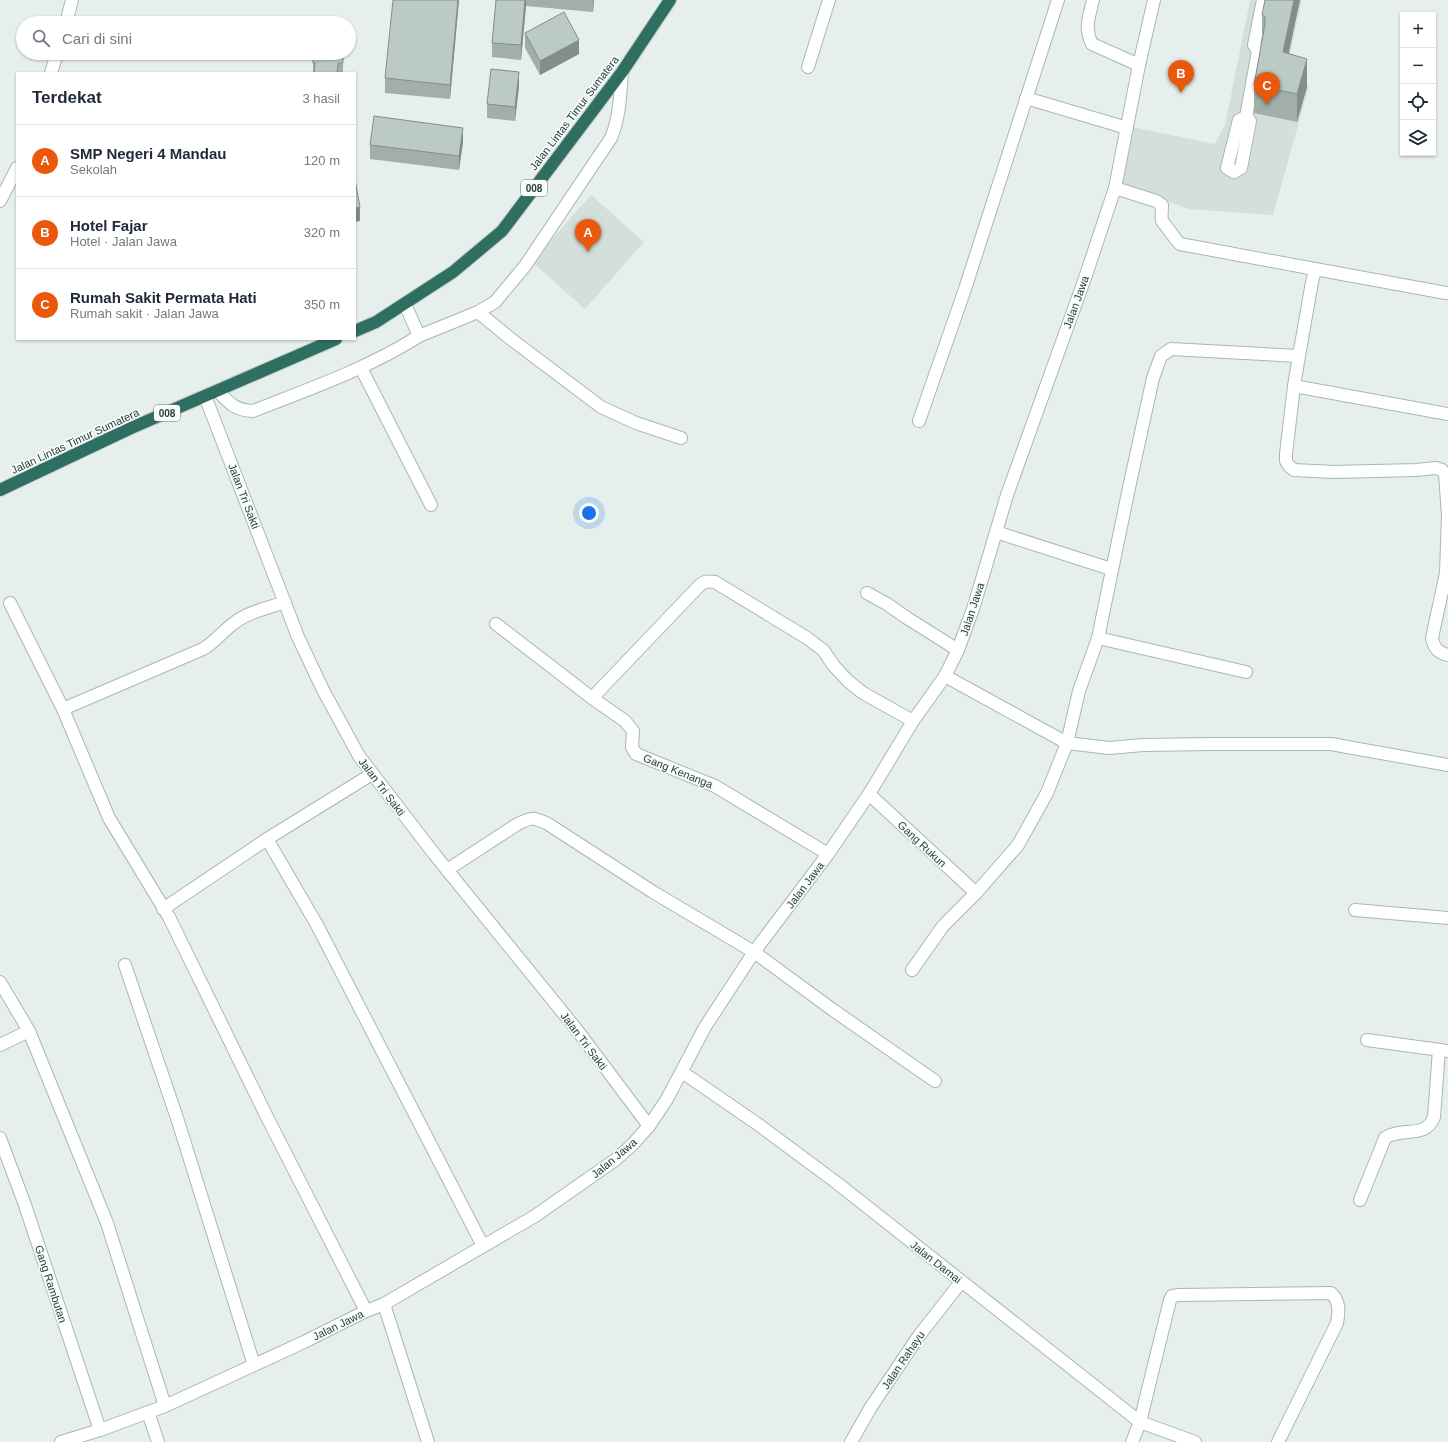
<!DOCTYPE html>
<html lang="id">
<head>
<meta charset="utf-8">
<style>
  :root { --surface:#fff; --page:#f6f6f7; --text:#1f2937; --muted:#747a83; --line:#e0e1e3; --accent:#ea580c }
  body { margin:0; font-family:Arial,sans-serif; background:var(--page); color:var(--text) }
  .controls { position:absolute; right:12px; top:12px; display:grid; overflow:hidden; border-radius:0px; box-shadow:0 1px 3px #0004 }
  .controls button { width:36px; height:36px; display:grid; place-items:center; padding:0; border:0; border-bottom:1px solid var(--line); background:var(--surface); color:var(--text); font:20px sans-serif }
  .you { position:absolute; left:589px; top:513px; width:14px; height:14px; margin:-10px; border:3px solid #fff; border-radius:50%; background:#1a73e8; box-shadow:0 0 0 6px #1a73e833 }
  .badge { display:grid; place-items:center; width:26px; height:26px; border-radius:50%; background:var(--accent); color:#fff; font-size:13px; font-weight:700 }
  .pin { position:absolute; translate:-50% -33px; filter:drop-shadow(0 1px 2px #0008) }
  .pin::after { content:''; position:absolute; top:21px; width:14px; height:12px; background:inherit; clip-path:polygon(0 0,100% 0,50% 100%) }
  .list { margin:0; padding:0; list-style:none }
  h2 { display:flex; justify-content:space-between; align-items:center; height:52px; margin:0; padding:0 16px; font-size:17px }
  h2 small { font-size:13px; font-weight:400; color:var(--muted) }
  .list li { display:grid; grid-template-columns:26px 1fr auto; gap:12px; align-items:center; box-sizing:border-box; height:72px; padding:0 16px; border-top:1px solid var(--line) }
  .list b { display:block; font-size:15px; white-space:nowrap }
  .list p { margin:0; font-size:13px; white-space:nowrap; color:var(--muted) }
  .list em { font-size:13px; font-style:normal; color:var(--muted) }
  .icon { flex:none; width:22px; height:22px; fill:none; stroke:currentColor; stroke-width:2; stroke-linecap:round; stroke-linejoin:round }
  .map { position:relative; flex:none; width:1448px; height:1442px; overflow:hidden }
  .search { position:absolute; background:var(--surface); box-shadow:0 1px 3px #0004; left:16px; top:16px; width:340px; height:44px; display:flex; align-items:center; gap:10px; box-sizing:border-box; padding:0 14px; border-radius:22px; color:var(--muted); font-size:15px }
  .panel { position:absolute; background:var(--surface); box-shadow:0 1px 3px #0004; left:16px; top:72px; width:340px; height:268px; border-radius:0px }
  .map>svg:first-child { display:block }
  .built { fill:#d4dfda }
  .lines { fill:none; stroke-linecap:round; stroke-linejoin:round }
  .minor-casing { stroke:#a8b8b2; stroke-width:14 }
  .highway-casing { stroke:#c2cac8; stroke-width:14 }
  .minor { stroke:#fff; stroke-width:12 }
  .highway { stroke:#2f6f62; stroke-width:12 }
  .wall { fill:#a1aea9 }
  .shaded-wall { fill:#838d89 }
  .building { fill:#bbcac4; stroke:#838d89 }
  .labels { text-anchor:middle; stroke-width:3.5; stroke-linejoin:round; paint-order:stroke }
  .shield { fill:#f7fbf9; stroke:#637a73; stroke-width:1 }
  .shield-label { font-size:10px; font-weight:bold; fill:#24423a }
  .street-label { font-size:11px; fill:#24423a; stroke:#f7fbf9 }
</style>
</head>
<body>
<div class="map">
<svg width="1448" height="1442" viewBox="0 0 1448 1442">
  <rect width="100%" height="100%" fill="#e6efeb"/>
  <g class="built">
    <polygon points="1250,0 1302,0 1285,78 1309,86 1273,215 1189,209 1121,185 1132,127 1215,144 1225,125"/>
    <polygon points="591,195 644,242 585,309 532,262"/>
  </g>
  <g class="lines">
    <defs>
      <g id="minor">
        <path d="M 1093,0 C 1089,17 1084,27 1092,44 L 1139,65"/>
        <polyline points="66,23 72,0"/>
        <polyline points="808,67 829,0"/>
        <polyline points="51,73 57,53"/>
        <polyline points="1026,98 1127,128"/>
        <polygon points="1246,117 1250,121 1241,168 1234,172 1227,168 1239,120"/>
        <polyline points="1246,117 1258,51 1254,45 1263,0"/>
        <path d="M 1115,188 L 1156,201 L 1162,205 C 1162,209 1161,217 1162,221 C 1164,223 1178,243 1180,244 L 1315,269"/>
        <polyline points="0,201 17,168"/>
        <path d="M 405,304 L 419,336 L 478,312 L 495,302 L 525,266 L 611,138 C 620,117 620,95 622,72"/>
        <polyline points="478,312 511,339 601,407 636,423 681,438"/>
        <polyline points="1299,356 1312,282 1315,269 1446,293"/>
        <polyline points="361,368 431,505"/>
        <polyline points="1294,386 1448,414"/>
        <path d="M 218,391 C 230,404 235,410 253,411 C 309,389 367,369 419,336"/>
        <polyline points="205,396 298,637 323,690 359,756 435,855 577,1030 649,1126"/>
        <polyline points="919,421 965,289 1058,0"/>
        <polyline points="996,532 1111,569"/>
        <polyline points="867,593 887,604 907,618 958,650"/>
        <polyline points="10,603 63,709 109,818 169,917 267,1117 366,1311"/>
        <polyline points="496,624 592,698 625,721 633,731 632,747 636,754 715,786 828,854"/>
        <polyline points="1098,638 1246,672"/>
        <polyline points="945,676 1067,743 1109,748 1143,745 1211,744 1331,744 1448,765"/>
        <path d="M 592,698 L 699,586 C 704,581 708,581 715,582 L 807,638 L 823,650 L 834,666 L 848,681 L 863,693 L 913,721"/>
        <path d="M 63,709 L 203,649 C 215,642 223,631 234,623 C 248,612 268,608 285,602"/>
        <polyline points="869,794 976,893"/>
        <polyline points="267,839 317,925 483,1246"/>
        <path d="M 447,870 L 516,825 C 531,817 533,817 548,824 L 653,892 L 754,952 L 833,1010 L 935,1081"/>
        <polyline points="163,909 267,839 372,774"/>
        <polyline points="1355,910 1448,918"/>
        <polyline points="125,965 178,1121 254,1365"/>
        <path d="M 912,970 L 943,926 L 976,893 L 1018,845 L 1047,793 L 1067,743 L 1079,691 L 1098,638 L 1130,483 L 1153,378 L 1161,356 L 1171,349 L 1299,356 L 1294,386 L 1286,454 L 1286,461 L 1289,466 L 1294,470 L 1334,472 L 1416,470 L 1436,468 L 1442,470 L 1445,474 L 1448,515 L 1446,573 L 1432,638 C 1434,648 1438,653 1448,655"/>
        <polyline points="0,982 29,1031 0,1045"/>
        <polyline points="29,1031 107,1223 165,1406"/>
        <polyline points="1367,1040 1448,1051"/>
        <polyline points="682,1072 759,1125 837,1183 1140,1422 1195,1442"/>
        <polyline points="0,1138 25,1205 100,1430"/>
        <path d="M 1360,1200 L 1385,1138 C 1402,1126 1425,1140 1434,1117 L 1439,1050"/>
        <polyline points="384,1304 428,1442"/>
        <polyline points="148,1412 158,1442"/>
        <polyline points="61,1442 100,1430 165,1406 304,1342 366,1311 384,1304 535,1216 615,1160 632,1145 649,1126 667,1099 705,1027 754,952 828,854 869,794 913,721 945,676 958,650 974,606 1007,495 1085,278 1115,188 1139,65 1154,0"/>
        <polyline points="851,1442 871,1407 918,1337 961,1282"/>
        <path d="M 1132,1442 L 1140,1422 L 1170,1300 L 1172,1296 L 1179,1295 L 1331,1293 C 1340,1301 1339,1312 1337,1323 L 1278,1442"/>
      </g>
      <g id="highway">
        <polyline points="355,331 376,322 453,272 502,231 622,72 670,0"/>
        <polyline points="0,490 131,428 336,339"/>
      </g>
    </defs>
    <use href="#minor" class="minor-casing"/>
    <use href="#highway" class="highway-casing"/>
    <use href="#minor" class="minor"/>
    <use href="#highway" class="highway"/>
  </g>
  <g class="wall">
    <polygon points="459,0 450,99 385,93 385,78"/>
    <polygon points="496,0 594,0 593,12 526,6 521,60 492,57 492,43"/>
    <polygon points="1300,0 1288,54 1307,87 1297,122 1254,113 1254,85 1262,43 1262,15"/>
    <polygon points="525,33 579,54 540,75 525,48"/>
    <rect x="313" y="53" width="30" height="20"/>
    <polygon points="519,86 515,121 487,118 487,104"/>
    <polygon points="463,142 459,170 370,159 370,145"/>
  </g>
  <g class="shaded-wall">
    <polygon points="458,0 459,0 450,99 450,85"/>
    <polygon points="525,0 526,0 526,6 521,60 521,45"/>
    <polygon points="593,0 594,0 593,12"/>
    <polygon points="1294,0 1300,0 1283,80 1283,52"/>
    <polygon points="579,40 579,54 540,75 540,61"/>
    <polygon points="1307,59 1307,87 1297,122 1297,94"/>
    <polygon points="519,72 519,86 515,121 515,107"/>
    <polygon points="463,128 463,142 459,170 459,156"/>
    <polygon points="360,207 360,221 355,222 355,208"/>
  </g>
  <g class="building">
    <polygon points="393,0 458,0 450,85 385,78"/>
    <polygon points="496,0 525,0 521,45 492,43"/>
    <polygon points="1265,0 1294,0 1283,52 1307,59 1297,94 1254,85 1265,24 1265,17 1262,15"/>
    <polygon points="564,12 579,40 540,61 525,33"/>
    <polygon points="313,53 343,53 343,63 338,63 337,73 314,73 315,63 313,63"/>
    <polygon points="491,69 519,72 515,107 487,104"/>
    <polygon points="374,116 463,128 459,156 370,145"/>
    <polygon points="355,180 360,207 355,208"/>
  </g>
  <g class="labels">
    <g class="shield">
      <rect x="521" y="180" width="26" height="16" rx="3"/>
      <rect x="154" y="405" width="26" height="16" rx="3"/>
    </g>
    <g class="shield-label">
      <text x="534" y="192">008</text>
      <text x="167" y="417">008</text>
    </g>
    <g class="street-label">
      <text transform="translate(574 113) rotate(-53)" y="4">Jalan Lintas Timur Sumatera</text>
      <text transform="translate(1076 302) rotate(-70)" y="4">Jalan Jawa</text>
      <text transform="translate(75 441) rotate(-25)" y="4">Jalan Lintas Timur Sumatera</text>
      <text transform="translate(244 496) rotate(69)" y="4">Jalan Tri Sakti</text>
      <text transform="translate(972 609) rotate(-72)" y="4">Jalan Jawa</text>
      <text transform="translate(678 771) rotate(22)" y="4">Gang Kenanga</text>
      <text transform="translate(382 787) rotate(53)" y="4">Jalan Tri Sakti</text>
      <text transform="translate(922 844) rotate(43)" y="4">Gang Rukun</text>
      <text transform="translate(805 885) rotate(-53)" y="4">Jalan Jawa</text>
      <text transform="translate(584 1041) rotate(53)" y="4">Jalan Tri Sakti</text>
      <text transform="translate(614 1158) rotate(-40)" y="4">Jalan Jawa</text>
      <text transform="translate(936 1262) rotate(38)" y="4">Jalan Damai</text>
      <text transform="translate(51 1284) rotate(72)" y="4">Gang Rambutan</text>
      <text transform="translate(338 1325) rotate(-26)" y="4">Jalan Jawa</text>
      <text transform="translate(903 1360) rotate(-56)" y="4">Jalan Rahayu</text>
    </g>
  </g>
</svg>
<div class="controls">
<button>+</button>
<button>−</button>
<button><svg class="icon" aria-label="locate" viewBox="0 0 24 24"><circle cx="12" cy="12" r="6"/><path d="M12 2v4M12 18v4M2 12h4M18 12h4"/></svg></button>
<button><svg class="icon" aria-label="layers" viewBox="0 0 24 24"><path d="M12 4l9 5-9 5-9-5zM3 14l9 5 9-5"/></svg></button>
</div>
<div class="you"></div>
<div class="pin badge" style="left:588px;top:252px">A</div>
<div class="pin badge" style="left:1181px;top:93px">B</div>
<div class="pin badge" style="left:1267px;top:105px">C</div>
<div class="search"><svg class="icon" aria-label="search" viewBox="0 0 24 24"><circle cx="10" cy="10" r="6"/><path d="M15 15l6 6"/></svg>Cari di sini</div>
<section class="panel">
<h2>Terdekat<small>3 hasil</small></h2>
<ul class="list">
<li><span class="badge">A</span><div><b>SMP Negeri 4 Mandau</b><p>Sekolah</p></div><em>120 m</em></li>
<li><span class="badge">B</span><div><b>Hotel Fajar</b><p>Hotel · Jalan Jawa</p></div><em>320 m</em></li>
<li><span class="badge">C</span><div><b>Rumah Sakit Permata Hati</b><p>Rumah sakit · Jalan Jawa</p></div><em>350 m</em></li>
</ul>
</section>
</div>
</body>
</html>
